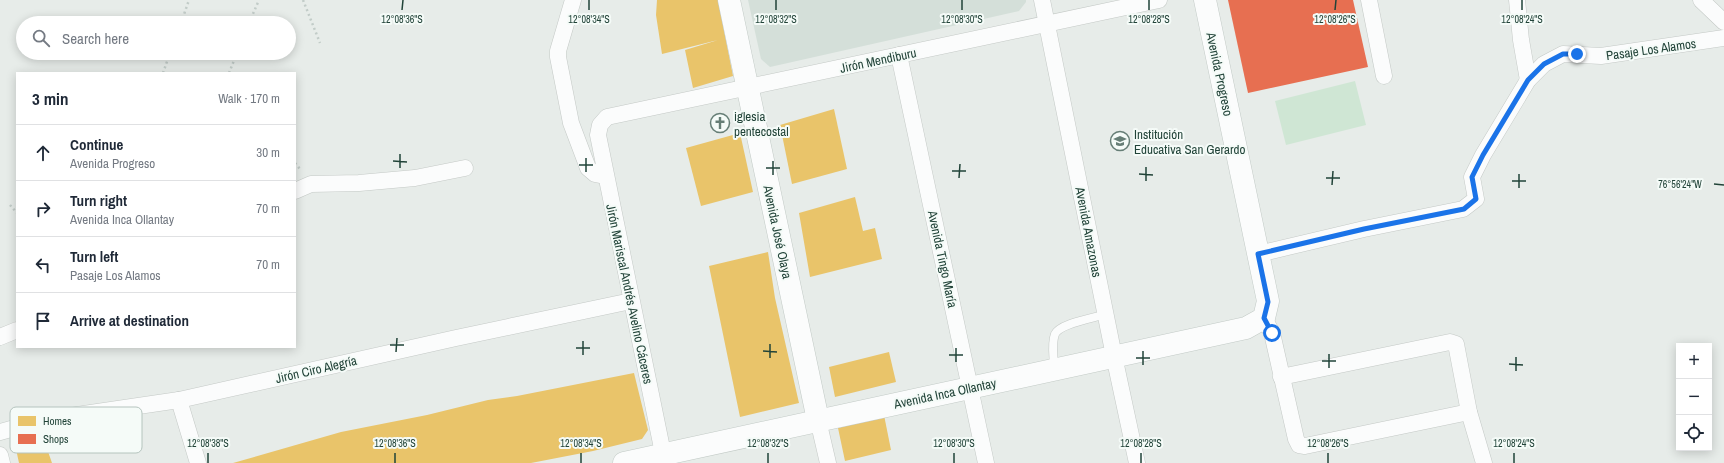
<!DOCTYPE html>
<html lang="en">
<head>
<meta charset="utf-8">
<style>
  :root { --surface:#fff; --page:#f2f2f3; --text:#1f2937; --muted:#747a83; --line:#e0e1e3 }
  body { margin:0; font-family:"Archivo Narrow",sans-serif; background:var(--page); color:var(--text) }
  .controls { position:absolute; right:12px; bottom:12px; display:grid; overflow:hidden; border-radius:0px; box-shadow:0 2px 10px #0003 }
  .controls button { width:36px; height:36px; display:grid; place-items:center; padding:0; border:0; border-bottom:1px solid var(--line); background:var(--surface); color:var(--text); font:20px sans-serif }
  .stop { position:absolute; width:12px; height:12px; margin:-9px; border:3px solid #1a73e8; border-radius:50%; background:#fff }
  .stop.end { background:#1a73e8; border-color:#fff; box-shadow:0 1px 4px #0008 }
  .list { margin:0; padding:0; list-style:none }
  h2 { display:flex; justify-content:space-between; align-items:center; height:52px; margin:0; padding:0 16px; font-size:17px }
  h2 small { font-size:13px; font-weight:400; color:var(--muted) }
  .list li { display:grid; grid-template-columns:26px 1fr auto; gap:12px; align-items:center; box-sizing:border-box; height:56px; padding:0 16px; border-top:1px solid var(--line) }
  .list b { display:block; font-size:15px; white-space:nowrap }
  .list p { margin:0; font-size:13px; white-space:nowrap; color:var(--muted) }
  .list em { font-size:13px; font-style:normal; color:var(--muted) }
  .icon { flex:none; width:22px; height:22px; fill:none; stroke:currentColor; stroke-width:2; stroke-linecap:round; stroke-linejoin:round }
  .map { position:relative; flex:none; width:1724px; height:463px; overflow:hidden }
  .search { position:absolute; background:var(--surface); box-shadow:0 2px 10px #0003; left:16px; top:16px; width:280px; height:44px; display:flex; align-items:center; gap:10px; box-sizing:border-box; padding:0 14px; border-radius:22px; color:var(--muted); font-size:15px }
  .panel { position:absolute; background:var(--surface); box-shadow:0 2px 10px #0003; left:16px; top:72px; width:280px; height:276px; border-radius:0px }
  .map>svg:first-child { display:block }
  .built { fill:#d4dfd9 }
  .green { fill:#cfe6d4 }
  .homes { fill:#e9c46a }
  .shops { fill:#e76f51 }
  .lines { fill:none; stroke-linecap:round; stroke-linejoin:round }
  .lane-casing { stroke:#c4c9c6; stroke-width:9 }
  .street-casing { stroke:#c4c9c6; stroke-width:17 }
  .secondary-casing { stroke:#c2cac6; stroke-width:23 }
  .path { stroke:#c2ccc8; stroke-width:2.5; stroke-dasharray:2 3; stroke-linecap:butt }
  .lane { stroke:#fbfcfc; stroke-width:8 }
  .street { stroke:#fbfcfc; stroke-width:16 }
  .secondary { stroke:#fbfcfc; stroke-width:22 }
  .route { stroke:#1a73e8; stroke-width:5 }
  .ticks { fill:none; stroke:#214338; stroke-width:1.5 }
  .labels { text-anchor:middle; stroke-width:4; stroke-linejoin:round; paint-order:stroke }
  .street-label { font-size:13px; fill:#214338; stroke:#f5fbf8 }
  .poi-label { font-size:13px; fill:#214338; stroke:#f5fbf8; text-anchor:start }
  .key { fill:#f5fbf8; stroke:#b5c4be; stroke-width:1 }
  .key-label { font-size:11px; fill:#214338 }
  .ticks-label { font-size:10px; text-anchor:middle; fill:#214338; stroke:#f5fbf8; stroke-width:4; stroke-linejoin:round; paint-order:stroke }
</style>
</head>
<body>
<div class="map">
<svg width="1724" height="463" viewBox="0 0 1724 463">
  <rect width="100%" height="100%" fill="#e7ece9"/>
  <polygon class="built" points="748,0 1026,0 1026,2 1019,11 770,67 761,59"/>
  <polygon class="green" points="1355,81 1366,125 1286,145 1275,101"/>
  <g class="homes">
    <polygon points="657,0 718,0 733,76 693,88 685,50 718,40 662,54 656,15"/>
    <polygon points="834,109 847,169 792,184 780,125"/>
    <polygon points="740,133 753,192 701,206 686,148"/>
    <polygon points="855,197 863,231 875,228 882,259 810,277 799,213"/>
    <polygon points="768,252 775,298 799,403 740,417 709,266"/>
    <polygon points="889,352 896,382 835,397 829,367"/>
    <polygon points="634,373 648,430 642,439 593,451 531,463 233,463 341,432 427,415 488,400 517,396"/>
    <polygon points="884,415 891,450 845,461 838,428"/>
    <polygon points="44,440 52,463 19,463 16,449"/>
  </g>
  <polygon class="shops" points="1228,0 1353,0 1368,67 1248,93"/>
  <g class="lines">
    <defs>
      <path id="lane" d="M 1054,368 C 1054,358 1051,344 1055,334 C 1060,323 1094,318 1106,314"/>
      <g id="street">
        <polyline points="573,0 558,51 558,57 571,123 588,168 595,174 605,176"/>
        <polyline points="1042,0 1114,356 1137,463"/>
        <polyline points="1369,0 1384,76"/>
        <polyline points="1517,0 1521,40 1528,80"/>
        <polyline points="1701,0 1724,22"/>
        <polyline points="899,55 986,463"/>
        <polyline points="295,191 311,184 359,183 415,178 465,168"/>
        <polyline points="1258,254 1364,229 1463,209 1476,199 1472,177 1483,155 1528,80 1544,64 1563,54 1601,56 1724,38"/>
        <polyline points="1264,318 1272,333 1296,439 1299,445 1305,446 1469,412"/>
        <polyline points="0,337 17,330"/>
        <polyline points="1281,377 1450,342 1456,344 1469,412 1484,463"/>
        <polyline points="179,400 198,463"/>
        <polyline points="818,420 828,463"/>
        <polyline points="0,432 43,420 179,400 456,338 631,301"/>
        <polyline points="0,455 2,463"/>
        <polyline points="665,463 598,135 600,125 607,117 1159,0"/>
      </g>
      <g id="secondary">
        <polyline points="729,0 818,420"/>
        <polyline points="624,463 1246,328 1264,318 1268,301 1205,0"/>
      </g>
    </defs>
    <use href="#lane" class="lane-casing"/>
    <use href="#street" class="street-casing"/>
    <use href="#secondary" class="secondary-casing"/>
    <g class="path">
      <polyline points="303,0 320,43"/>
      <polyline points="181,23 189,0"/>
      <polyline points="249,23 259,0"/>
      <polyline points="163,73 170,53"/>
      <polyline points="229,73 237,53"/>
      <polyline points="295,163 300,169"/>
      <polyline points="10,205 17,213"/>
    </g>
    <use href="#lane" class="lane"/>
    <use href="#street" class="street"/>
    <use href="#secondary" class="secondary"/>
  </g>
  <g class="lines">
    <polyline class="route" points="1272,333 1264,318 1268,302 1258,254 1364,229 1464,209 1476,199 1472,177 1483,155 1528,80 1544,64 1563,54 1577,54"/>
  </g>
  <path class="ticks" d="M 402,10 L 403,0M 589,10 L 589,0M 776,10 L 776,0M 962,10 L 962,0M 1149,10 L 1149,0M 1335,10 L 1336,0M 1522,10 L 1522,0M 393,161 L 407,162M 579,165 L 593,165M 400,168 L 400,154M 766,168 L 780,168M 952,171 L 966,171M 586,172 L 586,158M 1139,174 L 1153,175M 773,175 L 773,161M 959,178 L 960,164M 1326,178 L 1340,178M 1146,181 L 1146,167M 1512,181 L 1526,181M 1714,184 L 1724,185M 1332,185 L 1333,171M 1519,188 L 1519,174M 390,345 L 404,345M 576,348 L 590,348M 763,351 L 777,352M 396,352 L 397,338M 583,355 L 583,341M 949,355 L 963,355M 770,358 L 770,344M 1136,358 L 1150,358M 1322,361 L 1336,361M 956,362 L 956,348M 1509,364 L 1523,365M 1143,365 L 1143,351M 1329,368 L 1329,354M 1516,371 L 1516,357M 208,463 L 208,453M 395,463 L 395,453M 581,463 L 581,453M 768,463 L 768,453M 954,463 L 954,453M 1141,463 L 1141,453M 1328,463 L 1328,453M 1514,463 L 1514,453"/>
  <defs>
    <symbol id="church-ring" viewBox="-11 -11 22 22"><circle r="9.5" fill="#f5fbf8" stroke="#667e76" stroke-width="1.5"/><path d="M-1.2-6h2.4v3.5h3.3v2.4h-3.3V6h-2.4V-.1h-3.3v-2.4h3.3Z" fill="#667e76"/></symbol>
    <symbol id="school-ring" viewBox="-11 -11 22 22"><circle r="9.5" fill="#f5fbf8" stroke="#667e76" stroke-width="1.5"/><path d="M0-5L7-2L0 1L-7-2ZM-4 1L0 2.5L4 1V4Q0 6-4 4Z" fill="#667e76"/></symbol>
  </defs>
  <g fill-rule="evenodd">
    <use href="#church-ring" x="709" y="112" width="22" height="22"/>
    <use href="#school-ring" x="1109" y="130" width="22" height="22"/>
  </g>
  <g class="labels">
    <g class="street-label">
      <text transform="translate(1651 49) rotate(-8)" y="5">Pasaje Los Alamos</text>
      <text transform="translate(878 60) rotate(-12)" y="5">Jirón Mendiburu</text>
      <text transform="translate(1220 74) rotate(78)" y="5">Avenida Progreso</text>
      <text transform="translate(778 232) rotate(78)" y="5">Avenida José Olaya</text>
      <text transform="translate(1089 232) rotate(79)" y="5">Avenida Amazonas</text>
      <text transform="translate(943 259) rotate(78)" y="5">Avenida Tingo María</text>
      <text transform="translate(630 294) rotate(78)" y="5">Jirón Mariscal Andrés Avelino Cáceres</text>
      <text transform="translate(316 369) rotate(-13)" y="5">Jirón Ciro Alegría</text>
      <text transform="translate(945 393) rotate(-12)" y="5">Avenida Inca Ollantay</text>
    </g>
    <g class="poi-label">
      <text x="734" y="121">iglesia<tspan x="734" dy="15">pentecostal</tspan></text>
      <text x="1134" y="139">Institución<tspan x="1134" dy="15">Educativa San Gerardo</tspan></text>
    </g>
  </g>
  <rect x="10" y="407" width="132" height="46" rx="6" class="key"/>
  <rect x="18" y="416" width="18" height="10" fill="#e9c46a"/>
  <rect x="18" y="434" width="18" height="10" fill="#e76f51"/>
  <g class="key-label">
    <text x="43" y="425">Homes</text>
    <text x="43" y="443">Shops</text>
  </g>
  <g class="ticks-label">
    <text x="402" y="23">12°08'36"S</text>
    <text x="589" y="23">12°08'34"S</text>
    <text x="776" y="23">12°08'32"S</text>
    <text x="962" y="23">12°08'30"S</text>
    <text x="1149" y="23">12°08'28"S</text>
    <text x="1335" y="23">12°08'26"S</text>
    <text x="1522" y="23">12°08'24"S</text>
    <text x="1680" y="188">76°56'24"W</text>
    <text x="208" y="447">12°08'38"S</text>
    <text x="395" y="447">12°08'36"S</text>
    <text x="581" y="447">12°08'34"S</text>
    <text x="768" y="447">12°08'32"S</text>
    <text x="954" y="447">12°08'30"S</text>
    <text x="1141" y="447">12°08'28"S</text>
    <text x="1328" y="447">12°08'26"S</text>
    <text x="1514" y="447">12°08'24"S</text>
  </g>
</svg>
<div class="controls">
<button>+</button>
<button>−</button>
<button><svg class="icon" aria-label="locate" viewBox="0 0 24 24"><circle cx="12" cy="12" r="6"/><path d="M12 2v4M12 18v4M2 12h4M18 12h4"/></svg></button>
</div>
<div class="stop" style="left:1272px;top:333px"></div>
<div class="stop end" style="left:1577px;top:54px"></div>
<div class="search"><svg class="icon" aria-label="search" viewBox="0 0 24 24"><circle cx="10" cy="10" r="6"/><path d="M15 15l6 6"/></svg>Search here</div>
<section class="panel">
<h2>3 min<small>Walk · 170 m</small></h2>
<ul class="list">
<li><svg class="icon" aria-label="ahead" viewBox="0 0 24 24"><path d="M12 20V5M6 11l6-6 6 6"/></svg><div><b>Continue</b><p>Avenida Progreso</p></div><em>30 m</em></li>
<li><svg class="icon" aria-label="right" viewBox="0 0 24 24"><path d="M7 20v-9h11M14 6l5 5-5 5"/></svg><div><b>Turn right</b><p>Avenida Inca Ollantay</p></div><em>70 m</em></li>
<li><svg class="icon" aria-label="left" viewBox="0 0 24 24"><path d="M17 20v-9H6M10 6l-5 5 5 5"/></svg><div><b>Turn left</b><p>Pasaje Los Alamos</p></div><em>70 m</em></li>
<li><svg class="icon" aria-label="arrive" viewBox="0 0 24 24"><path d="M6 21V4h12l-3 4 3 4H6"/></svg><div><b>Arrive at destination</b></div></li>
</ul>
</section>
</div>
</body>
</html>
